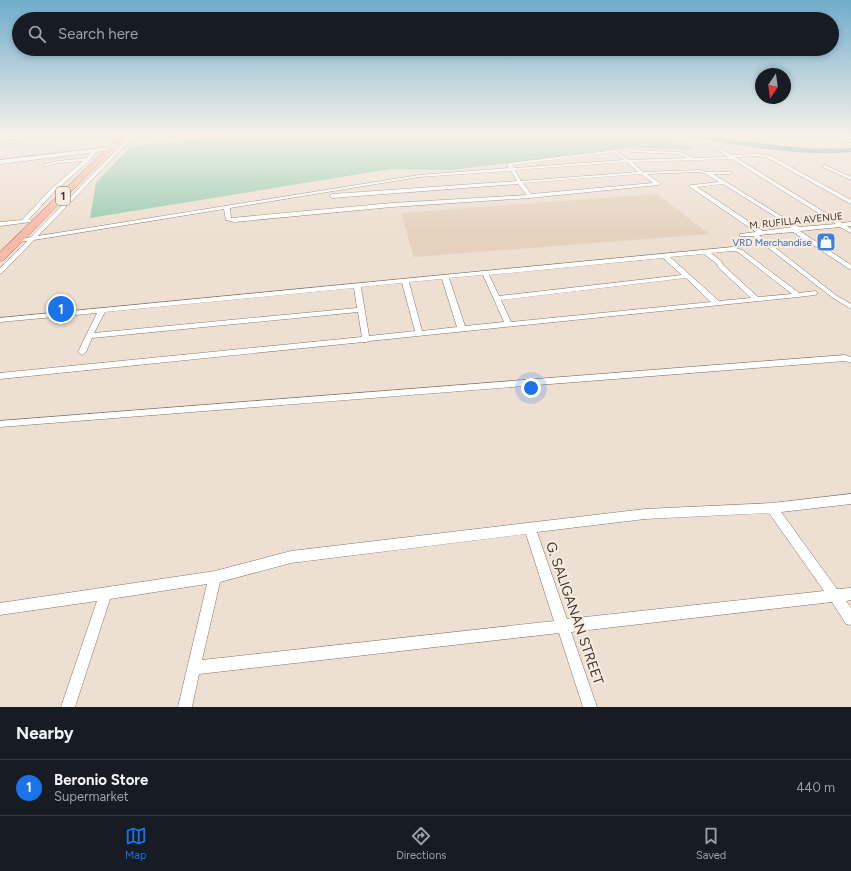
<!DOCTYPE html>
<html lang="en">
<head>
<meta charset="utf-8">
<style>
  :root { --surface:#171b24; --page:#242831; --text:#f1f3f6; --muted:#9ea1a6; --line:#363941; --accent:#1a73e8 }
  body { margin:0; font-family:Figtree,sans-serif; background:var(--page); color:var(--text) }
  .compass { position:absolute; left:755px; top:68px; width:36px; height:36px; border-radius:50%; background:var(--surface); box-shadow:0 2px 6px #0003; rotate:193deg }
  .you { position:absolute; left:531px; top:388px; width:14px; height:14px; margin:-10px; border:3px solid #fff; border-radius:50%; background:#1a73e8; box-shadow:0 0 0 6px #1a73e833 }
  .badge { display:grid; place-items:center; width:26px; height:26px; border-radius:50%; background:var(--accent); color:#fff; font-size:13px; font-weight:700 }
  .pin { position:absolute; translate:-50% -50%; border:2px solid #fff; box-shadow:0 1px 4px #0006 }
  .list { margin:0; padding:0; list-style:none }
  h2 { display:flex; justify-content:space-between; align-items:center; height:52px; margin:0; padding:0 16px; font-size:17px }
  h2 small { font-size:13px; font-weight:400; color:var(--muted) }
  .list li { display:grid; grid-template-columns:26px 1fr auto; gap:12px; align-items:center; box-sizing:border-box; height:56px; padding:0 16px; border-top:1px solid var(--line) }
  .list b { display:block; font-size:15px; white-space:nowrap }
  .list p { margin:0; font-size:13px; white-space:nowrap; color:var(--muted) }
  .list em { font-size:13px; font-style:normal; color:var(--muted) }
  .icon { flex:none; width:22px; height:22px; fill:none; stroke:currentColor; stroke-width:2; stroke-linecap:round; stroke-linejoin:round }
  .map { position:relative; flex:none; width:851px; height:707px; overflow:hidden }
  .search { position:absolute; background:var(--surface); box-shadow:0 2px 6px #0003; left:12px; right:12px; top:12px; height:44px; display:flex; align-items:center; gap:10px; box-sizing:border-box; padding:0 14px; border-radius:22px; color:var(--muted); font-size:15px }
  .sheet { height:108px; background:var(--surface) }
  nav { display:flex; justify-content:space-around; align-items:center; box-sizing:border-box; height:56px; border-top:1px solid var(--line); background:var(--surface); font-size:11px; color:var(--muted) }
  nav a { display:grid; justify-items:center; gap:2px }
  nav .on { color:var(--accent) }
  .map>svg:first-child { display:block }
  .built { fill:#e4d2be }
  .green { fill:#98cbae }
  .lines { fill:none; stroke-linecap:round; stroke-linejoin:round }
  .river { fill:#59a0a0; fill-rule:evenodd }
  .minor-casing { stroke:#82766a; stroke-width:1 }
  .secondary-casing { stroke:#82766a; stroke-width:1 }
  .primary-casing { stroke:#b56e59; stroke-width:1 }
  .minor { fill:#fff; fill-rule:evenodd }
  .secondary { fill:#fff; fill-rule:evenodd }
  .primary { fill:#fab9a8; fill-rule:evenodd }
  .labels { text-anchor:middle; stroke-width:4; stroke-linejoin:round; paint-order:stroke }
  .far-street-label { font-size:10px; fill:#3c3732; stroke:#faecde }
  .far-shop-label { font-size:10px; fill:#366cbe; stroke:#faecde; text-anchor:end }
  .shield { fill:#faecde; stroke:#756d66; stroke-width:1 }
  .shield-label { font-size:11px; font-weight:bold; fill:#3c3732 }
  .near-street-label { font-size:14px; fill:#3c3732; stroke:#faecde }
</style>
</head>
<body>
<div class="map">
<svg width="851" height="707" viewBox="0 0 851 707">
  <rect width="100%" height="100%" fill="#eddfd1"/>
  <polygon class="built" points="657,194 709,234 414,257 401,213"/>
  <polygon class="green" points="253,134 660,134 692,148 688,150 628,148 451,170 390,169 90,218 96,183 131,146"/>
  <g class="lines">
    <path class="river" d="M 689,134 C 704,132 722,138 737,140 C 775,145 813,151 851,148 L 851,152 C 806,156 759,149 715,141 C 707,139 695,139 689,134 Z"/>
    <defs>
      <g id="minor">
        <polygon points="88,134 99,134 0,144 0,142"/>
        <path d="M 132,134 L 136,134 L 38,236 L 419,175 L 509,168 L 507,164 L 509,163 L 615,150 L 629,160 L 687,158 L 678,154 L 631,152 L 630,151 L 632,150 L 679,152 L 694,158 L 728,157 L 718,150 L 717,149 L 719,148 L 731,155 L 757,154 L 771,156 L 851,200 L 851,204 L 849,203 L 768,158 L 757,156 L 735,157 L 842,223 L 851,222 L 851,226 L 847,226 L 851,229 L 851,233 L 840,227 L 800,231 L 851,265 L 851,270 L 793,232 L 759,235 L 837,296 L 851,304 L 851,309 L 833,298 L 753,236 L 740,236 L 740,234 L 756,232 L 690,187 L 690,185 L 692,185 L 719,182 L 706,174 L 699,172 L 647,174 L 660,183 L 660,184 L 658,185 L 530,198 L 392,207 L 234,222 L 226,220 L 224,209 L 34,240 L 2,273 L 0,274 L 0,268 L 27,241 L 15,242 L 15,240 L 31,237 ZM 614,152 L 624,160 L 514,168 L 512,165 ZM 732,159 L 836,224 L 799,227 L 713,174 L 730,174 L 732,173 L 732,172 L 708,172 L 699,170 L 643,172 L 632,162 ZM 627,162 L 638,172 L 521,181 L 515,170 ZM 511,171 L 517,181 L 332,194 L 329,196 L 332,198 L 518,184 L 527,195 L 392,203 L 231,218 L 230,208 L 419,177 ZM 641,174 L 653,183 L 531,194 L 523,183 ZM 723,184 L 792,227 L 763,231 L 697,187 Z"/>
        <polygon points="750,134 755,134 744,138 742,137"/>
        <polygon points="799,134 807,134 851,140 851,142"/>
        <polygon points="93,150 96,151 90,160 54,192 29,219 31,220 31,222 0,226 0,222 22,220 50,190 83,161 58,163 46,166 44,166 44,164 58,161 87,158"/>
        <polygon points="825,165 851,177 851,180 823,167 823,165"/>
        <path d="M 733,247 L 742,250 L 799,293 L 815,291 L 818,293 L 815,295 L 798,297 L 369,341 L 366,342 L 363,342 L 0,379 L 0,373 L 362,337 L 358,312 L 92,338 L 86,352 L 82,355 L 78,352 L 97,313 L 0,322 L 0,318 ZM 733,251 L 738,252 L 792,294 L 758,297 L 723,265 L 722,262 L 711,253 ZM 704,254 L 717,264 L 718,267 L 751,298 L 719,301 L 670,257 ZM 663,258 L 682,275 L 499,296 L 489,275 ZM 483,275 L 504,322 L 465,326 L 449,278 ZM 686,278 L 711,302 L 511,322 L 501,300 ZM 442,279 L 457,327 L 422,331 L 409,282 ZM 402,283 L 415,331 L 369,336 L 361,287 ZM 354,288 L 357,308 L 94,333 L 105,312 Z"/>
        <polygon points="845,355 851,357 851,363 845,361 0,427 0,421"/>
        <path d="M 851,494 L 851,504 L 781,512 L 837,589 L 851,588 L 851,600 L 846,601 L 851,608 L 851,625 L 846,624 L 832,602 L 571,632 L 597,707 L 583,707 L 559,633 L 199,674 L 192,707 L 178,707 L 207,584 L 110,599 L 75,707 L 61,707 L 97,601 L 0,615 L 0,603 L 215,571 L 291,551 L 645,509 L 772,503 ZM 769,513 L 824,591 L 567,619 L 537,532 L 645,519 ZM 526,534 L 554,621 L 202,660 L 220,582 L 291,563 Z"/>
      </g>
      <polygon id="secondary" points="110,147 112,148 112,150 0,164 0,160"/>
      <polygon id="primary" points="122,134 128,134 4,260 0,261 0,252"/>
    </defs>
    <use href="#minor" class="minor-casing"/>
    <use href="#secondary" class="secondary-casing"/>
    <use href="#primary" class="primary-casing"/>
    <use href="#minor" class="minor"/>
    <use href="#secondary" class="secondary"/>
    <use href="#primary" class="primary"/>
  </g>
  <linearGradient id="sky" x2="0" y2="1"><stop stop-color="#6faccb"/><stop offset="0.58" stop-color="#f7f1ea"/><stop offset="1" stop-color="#f7f1ea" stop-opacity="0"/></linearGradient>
  <rect width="851" height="233" fill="url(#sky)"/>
  <defs>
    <symbol id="shop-square" viewBox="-11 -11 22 22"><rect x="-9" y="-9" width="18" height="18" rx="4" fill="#3f7fe0" stroke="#faecde"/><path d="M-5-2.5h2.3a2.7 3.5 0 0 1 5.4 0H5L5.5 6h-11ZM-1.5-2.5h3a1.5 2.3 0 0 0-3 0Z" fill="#fff"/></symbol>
  </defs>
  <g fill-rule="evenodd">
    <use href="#shop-square" x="815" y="231" width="22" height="22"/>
  </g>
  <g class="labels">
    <g class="far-street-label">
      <text transform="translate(796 220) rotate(-6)" y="4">M. RUFILLA AVENUE</text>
    </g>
    <g class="far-shop-label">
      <text x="812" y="246">VRD Merchandise</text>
    </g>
    <rect class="shield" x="56" y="187" width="14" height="18" rx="3"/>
    <g class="shield-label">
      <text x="63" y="200">1</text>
    </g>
    <g class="near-street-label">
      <text transform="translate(575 613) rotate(71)" y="5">G. SALIGANAN STREET</text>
    </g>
  </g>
</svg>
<svg class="compass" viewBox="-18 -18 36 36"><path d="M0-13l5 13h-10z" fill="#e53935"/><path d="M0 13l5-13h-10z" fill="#9ea1a6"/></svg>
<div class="you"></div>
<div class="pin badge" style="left:61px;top:309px">1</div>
<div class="search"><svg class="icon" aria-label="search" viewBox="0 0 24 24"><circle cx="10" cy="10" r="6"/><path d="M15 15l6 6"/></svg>Search here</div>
</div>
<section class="sheet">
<h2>Nearby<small></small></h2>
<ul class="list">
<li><span class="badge">1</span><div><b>Beronio Store</b><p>Supermarket</p></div><em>440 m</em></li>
</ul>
</section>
<nav>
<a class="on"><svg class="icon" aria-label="map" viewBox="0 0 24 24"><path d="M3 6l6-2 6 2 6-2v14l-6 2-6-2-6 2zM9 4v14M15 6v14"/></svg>Map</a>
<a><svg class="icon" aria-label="directions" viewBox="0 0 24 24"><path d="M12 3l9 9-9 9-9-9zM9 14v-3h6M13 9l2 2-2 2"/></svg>Directions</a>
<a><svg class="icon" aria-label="saved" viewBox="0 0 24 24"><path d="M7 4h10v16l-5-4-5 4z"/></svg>Saved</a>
</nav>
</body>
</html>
